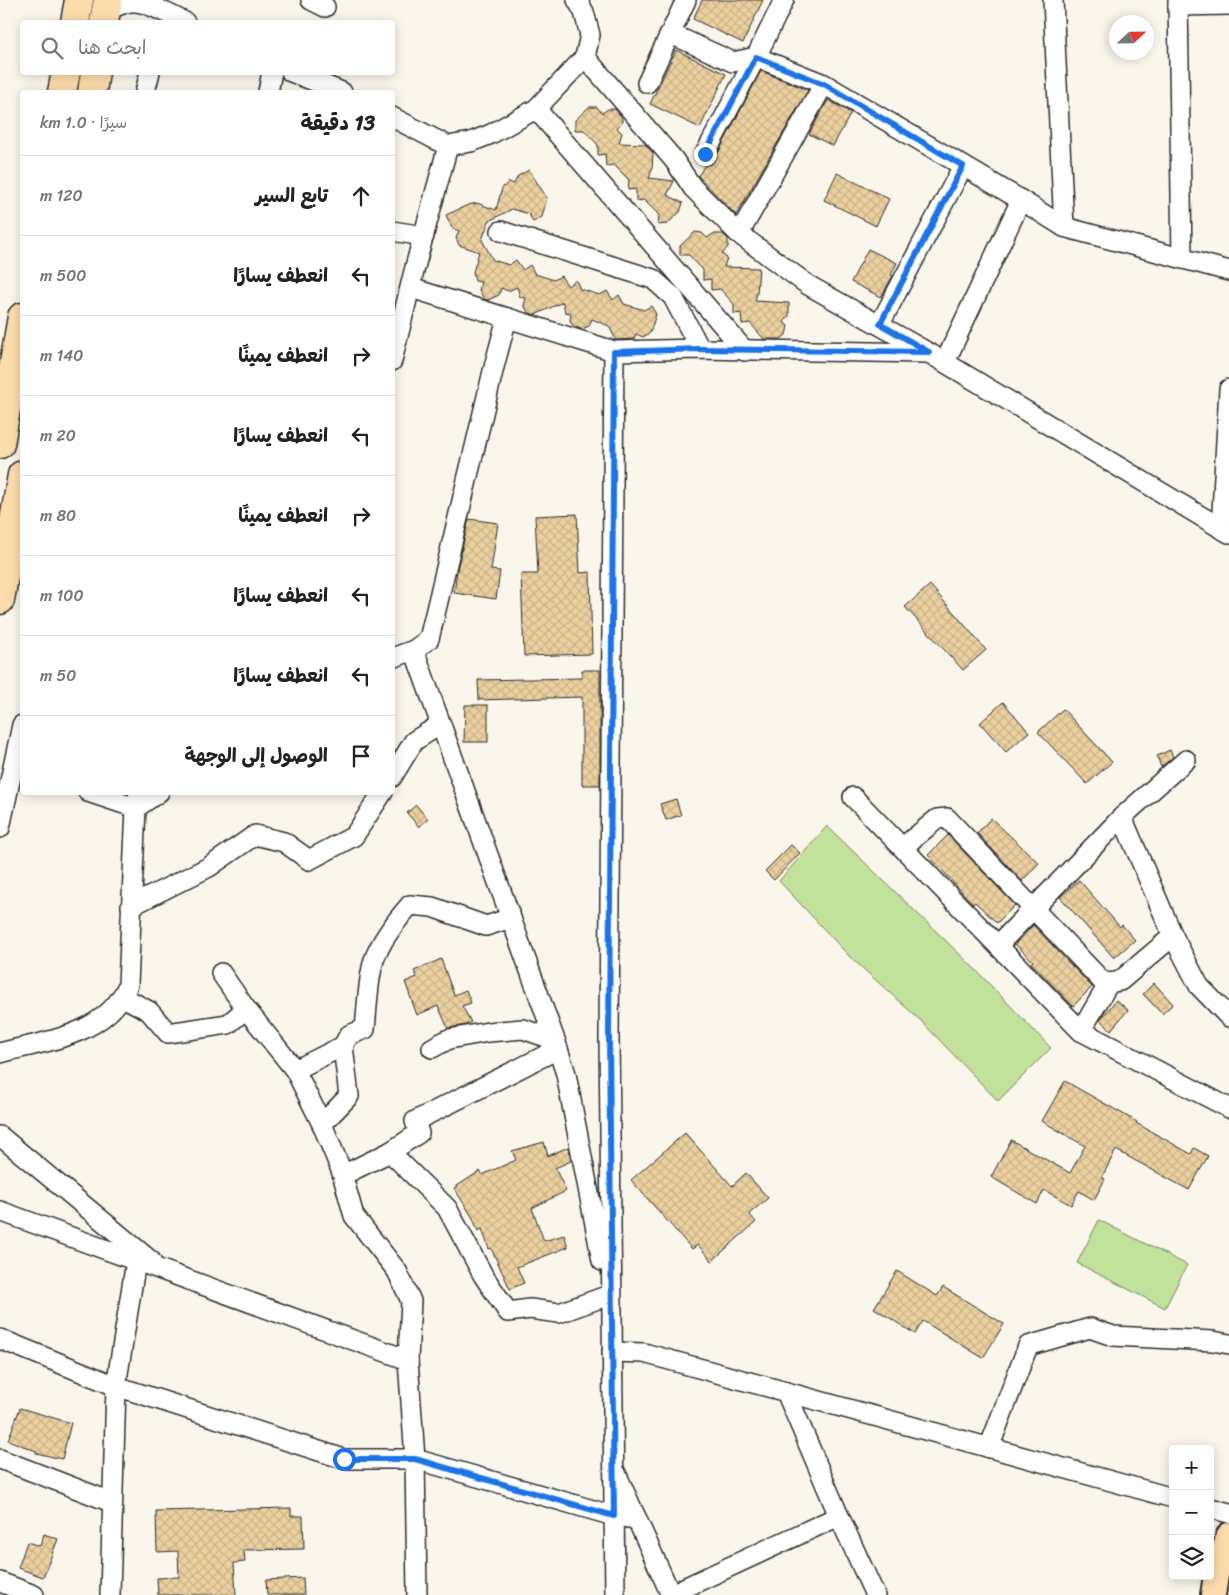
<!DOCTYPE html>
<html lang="ar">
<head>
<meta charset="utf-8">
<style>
  :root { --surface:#fff; --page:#f6f6f6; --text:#222; --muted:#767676; --line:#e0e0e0 }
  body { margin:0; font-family:Sriracha,"Playpen Sans Arabic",sans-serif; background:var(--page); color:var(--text); direction:rtl }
  .controls { position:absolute; right:15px; bottom:15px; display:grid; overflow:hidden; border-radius:5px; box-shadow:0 2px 12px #0003 }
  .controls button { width:45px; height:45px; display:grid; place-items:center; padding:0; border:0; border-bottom:1px solid var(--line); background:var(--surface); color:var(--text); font:25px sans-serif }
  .compass { position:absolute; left:1109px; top:15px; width:45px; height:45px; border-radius:50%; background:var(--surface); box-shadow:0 2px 12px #0003; rotate:68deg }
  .stop { position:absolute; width:15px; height:15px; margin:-11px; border:4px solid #1a73e8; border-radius:50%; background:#fff }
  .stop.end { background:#1a73e8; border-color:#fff; box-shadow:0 1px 5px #0008 }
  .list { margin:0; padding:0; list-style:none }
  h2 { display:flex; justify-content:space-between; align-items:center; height:65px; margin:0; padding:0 20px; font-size:21px }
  h2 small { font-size:16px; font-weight:400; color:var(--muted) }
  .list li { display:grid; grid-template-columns:32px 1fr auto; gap:15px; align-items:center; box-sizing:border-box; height:80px; padding:0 20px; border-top:1px solid var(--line) }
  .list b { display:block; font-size:19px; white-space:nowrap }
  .list em { font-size:16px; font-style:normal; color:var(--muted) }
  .icon { flex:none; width:28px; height:28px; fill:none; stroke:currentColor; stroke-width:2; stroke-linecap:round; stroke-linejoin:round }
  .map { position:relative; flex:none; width:1229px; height:1595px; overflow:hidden; direction:ltr }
  .search { position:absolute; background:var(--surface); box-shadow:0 2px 12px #0003; left:20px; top:20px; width:375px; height:55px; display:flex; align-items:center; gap:12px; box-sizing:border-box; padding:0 18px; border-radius:5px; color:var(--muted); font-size:19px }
  .panel { position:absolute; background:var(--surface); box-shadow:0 2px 12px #0003; left:20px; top:90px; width:375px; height:705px; border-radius:5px; direction:rtl }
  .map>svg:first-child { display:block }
  .park { fill:#c2e19a; stroke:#768662 }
  .building { fill:url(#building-cross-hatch); stroke:#2b2b2b }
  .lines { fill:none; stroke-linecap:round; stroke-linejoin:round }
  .minor-casing { stroke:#2b2b2b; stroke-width:22 }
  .major-casing { stroke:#2b2b2b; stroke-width:28 }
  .highway-casing { stroke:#2b2b2b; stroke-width:31 }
  .minor { stroke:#fff; stroke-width:19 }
  .major { stroke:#fddcac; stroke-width:24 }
  .highway { stroke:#fddcac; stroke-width:28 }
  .route { stroke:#1a73e8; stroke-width:6 }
</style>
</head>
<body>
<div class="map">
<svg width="1229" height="1595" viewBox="0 0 1229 1595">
  <defs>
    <pattern id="building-cross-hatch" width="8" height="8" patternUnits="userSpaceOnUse" patternTransform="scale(1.25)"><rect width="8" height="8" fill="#ebd09f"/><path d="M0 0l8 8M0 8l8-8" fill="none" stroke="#cab389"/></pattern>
  </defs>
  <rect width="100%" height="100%" fill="#fbf6ec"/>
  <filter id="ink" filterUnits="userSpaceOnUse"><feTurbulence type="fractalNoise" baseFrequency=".02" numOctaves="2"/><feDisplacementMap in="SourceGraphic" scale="10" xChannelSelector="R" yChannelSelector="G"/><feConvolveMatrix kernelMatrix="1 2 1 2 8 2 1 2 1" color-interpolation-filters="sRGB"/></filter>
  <g filter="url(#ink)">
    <g class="park">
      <polygon points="827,826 973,967 1051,1048 998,1101 921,1021 849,956 779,881"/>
      <polygon points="1099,1220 1187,1265 1165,1308 1077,1263"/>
    </g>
    <g class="building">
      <polygon points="702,0 763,0 743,43 693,19"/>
      <polygon points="676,50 726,74 700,128 650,104"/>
      <polygon points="761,71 808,90 736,215 698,176 705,165 711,164 715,159"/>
      <polygon points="828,100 851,113 833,146 809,134"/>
      <polygon points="589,107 597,107 602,113 608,109 615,109 622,118 622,122 617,128 622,133 619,143 645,144 653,153 652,169 649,178 674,181 667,195 683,203 680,212 667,224 658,225 659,215 644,200 636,201 636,189 628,190 629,180 614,165 606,166 605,154 598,155 598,145 584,130 575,130 575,120"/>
      <polygon points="529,170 547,198 542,217 533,222 529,214 512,209 489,221 482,240 493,260 509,265 516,260 523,270 530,265 535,274 554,280 561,276 568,286 576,280 580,289 600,295 607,291 613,300 619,295 624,304 644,310 651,306 656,314 650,333 643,337 636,334 634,339 616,340 609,326 592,319 589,326 582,329 573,326 570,321 571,313 565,312 563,302 535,315 528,312 524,305 526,298 520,297 517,287 508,291 501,288 499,295 488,300 484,299 479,290 481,282 475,281 473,272 479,252 459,245 456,238 459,231 452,228 446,215 468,205 477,203 496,210 502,188 509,182 514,184 518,176"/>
      <polygon points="837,173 889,199 876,226 824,200"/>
      <polygon points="695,232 702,233 707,238 713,234 723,234 728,239 728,247 722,254 727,258 724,267 759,268 757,293 755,301 789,303 789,316 784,322 788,326 786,335 781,339 764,339 750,323 742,324 741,313 734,314 734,304 720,289 711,290 711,279 703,280 703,270 689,255 680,255 680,246"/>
      <polygon points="868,249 897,263 891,275 893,276 881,297 851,282"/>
      <polygon points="577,514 580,573 590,572 592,654 524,656 521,574 538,574 535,516"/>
      <polygon points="469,519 498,523 491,570 500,571 496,599 454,593 457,570"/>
      <polygon points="930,585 986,650 963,670 905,607"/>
      <polygon points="582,670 600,670 600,785 582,785 582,697 479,700 478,680 582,678"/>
      <polygon points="1003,702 1029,732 1006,752 980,723"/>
      <polygon points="465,705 488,705 488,742 464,742"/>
      <polygon points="1063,709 1112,762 1087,784 1038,732"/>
      <polygon points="1170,750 1173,757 1161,767 1157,756"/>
      <polygon points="676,799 681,815 666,820 660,804"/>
      <polygon points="416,805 428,819 419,827 407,813"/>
      <polygon points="991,818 1039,863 1022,881 977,833"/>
      <polygon points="948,835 1015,905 997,923 975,902 973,904 928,855"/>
      <polygon points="791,845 800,853 774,880 765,871"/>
      <polygon points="1079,880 1120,927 1122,925 1135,940 1114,958 1060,897"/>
      <polygon points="1033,925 1092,987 1073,1006 1031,963 1033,961 1015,944"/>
      <polygon points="441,959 454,995 466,990 471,1003 462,1006 471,1022 466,1025 448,1028 438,1006 417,1015 405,982 417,977 414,971"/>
      <polygon points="1154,983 1173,1004 1162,1014 1143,994"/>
      <polygon points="1116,1000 1128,1010 1111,1030 1100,1020"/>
      <polygon points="1065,1081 1137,1122 1136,1123 1191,1154 1194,1148 1208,1156 1189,1190 1116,1150 1102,1177 1105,1179 1094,1200 1079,1191 1071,1205 1044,1190 1037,1204 991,1177 1011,1140 1070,1173 1085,1146 1042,1121"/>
      <polygon points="685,1133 732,1186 746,1173 768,1198 749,1214 756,1222 712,1261 698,1245 692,1249 631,1180"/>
      <polygon points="544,1142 548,1156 568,1147 569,1150 571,1161 555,1168 566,1191 532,1208 544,1241 564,1235 568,1247 517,1267 524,1283 510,1289 491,1248 489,1249 482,1229 478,1231 473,1218 454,1188 480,1171 482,1175 516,1160 512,1151"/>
      <polygon points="897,1271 937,1296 943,1287 1004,1324 983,1358 923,1321 915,1334 874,1308"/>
      <polygon points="20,1408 71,1423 62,1459 36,1453 36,1451 8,1440"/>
      <polygon points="291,1508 291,1516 303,1516 304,1549 244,1550 245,1562 234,1563 236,1595 158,1595 157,1578 179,1577 178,1551 157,1552 156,1511"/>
      <polygon points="44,1534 58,1539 43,1577 18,1568 27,1542 40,1546"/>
      <polygon points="303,1578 304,1595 267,1595 266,1580"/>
    </g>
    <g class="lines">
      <defs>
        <g id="minor">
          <polyline points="311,0 325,7"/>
          <polyline points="784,0 756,57 824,84 1021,200 1064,227 1229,271"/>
          <polyline points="1053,0 1064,227"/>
          <polyline points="1178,0 1182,259"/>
          <polyline points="1178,6 1229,5"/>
          <path d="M 106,11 C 114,8 123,2 133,2 C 147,1 171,16 185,22"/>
          <polyline points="671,34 733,62 756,57 705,154"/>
          <polyline points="585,57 674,160 693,188 739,234 808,285 929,353 1229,533"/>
          <polyline points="291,72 342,92"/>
          <polyline points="647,83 686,0"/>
          <polyline points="145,92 150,72"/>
          <polyline points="268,92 272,72"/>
          <polyline points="536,109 745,351"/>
          <polyline points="392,117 448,146 471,142 491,134 536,109 585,57 590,35 584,12 577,0"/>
          <polyline points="392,231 424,236"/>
          <polyline points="501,231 653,279 673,297 700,349"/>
          <polyline points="739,234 824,84"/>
          <polyline points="411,288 614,351 700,349 928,353"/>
          <polyline points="880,324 963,166"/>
          <polyline points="614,351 609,1038 615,1595"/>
          <polyline points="392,361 415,267 448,146"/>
          <polyline points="945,362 1021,200"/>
          <polyline points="1221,529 1229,389"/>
          <polyline points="414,650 555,1040 566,1074 602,1261"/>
          <polyline points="392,658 414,650 429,639 495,363 507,318"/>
          <polyline points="392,777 414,741 441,724"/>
          <polyline points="88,792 136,808 159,792"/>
          <polyline points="853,797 1081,1031 1229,1108"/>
          <polyline points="1122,817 1173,936 1199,986 1229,1017"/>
          <polyline points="0,828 22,725"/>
          <polyline points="903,847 937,819 947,818 1102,981 1109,983 1120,981 1173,936"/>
          <polyline points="131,906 209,867 255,835 284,842 309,860 354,836 383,792"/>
          <polyline points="998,945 1122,817 1186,760"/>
          <polyline points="221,973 246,1009 295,1070 322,1124 341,1170 354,1216 397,1271 411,1301 408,1360 415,1459 417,1595"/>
          <polyline points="123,997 149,1011 168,1033 228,1024 246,1009"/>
          <polyline points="1081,1031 1109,983"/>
          <polyline points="432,1048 449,1039 488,1032 523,1029 555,1040"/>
          <path d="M 0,1053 C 46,1041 107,1035 128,985 L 136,808 L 139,792"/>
          <path d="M 295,1070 L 343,1046 L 349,1035 L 365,1029 C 367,1010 368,978 374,960 C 381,940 396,921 410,905 L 432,907 L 486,926 L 511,918"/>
          <polyline points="322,1124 349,1096 343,1046"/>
          <polyline points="0,1136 151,1261"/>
          <polyline points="390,1152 419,1133 415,1121 558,1049"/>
          <polyline points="343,1175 390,1152 447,1208 483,1275 508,1312 530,1309 559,1313 609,1295"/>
          <polyline points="0,1211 408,1360"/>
          <polyline points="0,1339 116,1386 344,1459 415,1459 614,1516 637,1519"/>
          <polyline points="612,1352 644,1353 1173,1498"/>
          <polyline points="786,1392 839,1516 875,1595"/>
          <polyline points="989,1448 1028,1346 1090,1328 1113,1336 1213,1341 1229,1344"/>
          <polyline points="0,1459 111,1502"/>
          <polyline points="616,1473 671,1595"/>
          <polyline points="1210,1508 1229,1513"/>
          <polyline points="0,1582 34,1595"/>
          <polyline points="671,1594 839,1516"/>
          <polyline points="110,1595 116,1386 136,1261"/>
        </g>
        <polyline id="major" points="1213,1595 1216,1575 1229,1535"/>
        <g id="highway">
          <polyline points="75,22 79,0"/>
          <polyline points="104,22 108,0"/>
          <polyline points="62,92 66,72"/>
          <polyline points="92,92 95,72"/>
          <polyline points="0,444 22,317"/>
          <polyline points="0,600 22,475"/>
        </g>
      </defs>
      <use href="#minor" class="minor-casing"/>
      <use href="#major" class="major-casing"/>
      <use href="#highway" class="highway-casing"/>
      <use href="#minor" class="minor"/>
      <use href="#major" class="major"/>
      <use href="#highway" class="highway"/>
    </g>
  </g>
  <g class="lines" filter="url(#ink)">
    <polyline class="route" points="344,1459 415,1459 614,1516 609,1038 614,352 700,349 929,352 880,324 963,166 824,84 756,57 705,154"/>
  </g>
</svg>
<div class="controls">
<button>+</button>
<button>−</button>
<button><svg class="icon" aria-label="layers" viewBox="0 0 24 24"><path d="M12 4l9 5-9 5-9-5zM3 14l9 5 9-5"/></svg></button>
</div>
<svg class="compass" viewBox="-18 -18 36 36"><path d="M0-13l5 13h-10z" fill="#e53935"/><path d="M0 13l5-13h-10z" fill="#767676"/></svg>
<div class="stop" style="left:344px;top:1459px"></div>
<div class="stop end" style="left:705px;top:154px"></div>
<div class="search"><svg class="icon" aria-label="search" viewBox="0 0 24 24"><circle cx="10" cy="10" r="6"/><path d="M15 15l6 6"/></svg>ابحث هنا</div>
<section class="panel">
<h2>13 دقيقة<small>سيرًا · 1.0 km</small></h2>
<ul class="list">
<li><svg class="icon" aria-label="ahead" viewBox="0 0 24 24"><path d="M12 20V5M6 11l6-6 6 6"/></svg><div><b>تابع السير</b></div><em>120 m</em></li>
<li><svg class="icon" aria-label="left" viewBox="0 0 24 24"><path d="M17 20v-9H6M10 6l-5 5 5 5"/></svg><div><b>انعطف يسارًا</b></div><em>500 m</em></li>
<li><svg class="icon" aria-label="right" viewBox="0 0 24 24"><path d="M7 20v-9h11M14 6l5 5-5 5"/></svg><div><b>انعطف يمينًا</b></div><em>140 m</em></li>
<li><svg class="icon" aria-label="left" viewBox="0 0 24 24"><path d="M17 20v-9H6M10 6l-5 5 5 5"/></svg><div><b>انعطف يسارًا</b></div><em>20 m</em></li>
<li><svg class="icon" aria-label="right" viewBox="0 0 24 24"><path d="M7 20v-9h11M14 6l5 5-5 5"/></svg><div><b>انعطف يمينًا</b></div><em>80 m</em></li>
<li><svg class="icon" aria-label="left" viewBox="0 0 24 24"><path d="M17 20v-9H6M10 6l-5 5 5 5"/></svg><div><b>انعطف يسارًا</b></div><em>100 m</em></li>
<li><svg class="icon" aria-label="left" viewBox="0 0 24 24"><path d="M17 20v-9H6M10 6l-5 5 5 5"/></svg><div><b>انعطف يسارًا</b></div><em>50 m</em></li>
<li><svg class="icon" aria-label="arrive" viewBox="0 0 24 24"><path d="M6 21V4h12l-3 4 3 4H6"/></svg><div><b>الوصول إلى الوجهة</b></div></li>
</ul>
</section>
</div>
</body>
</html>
